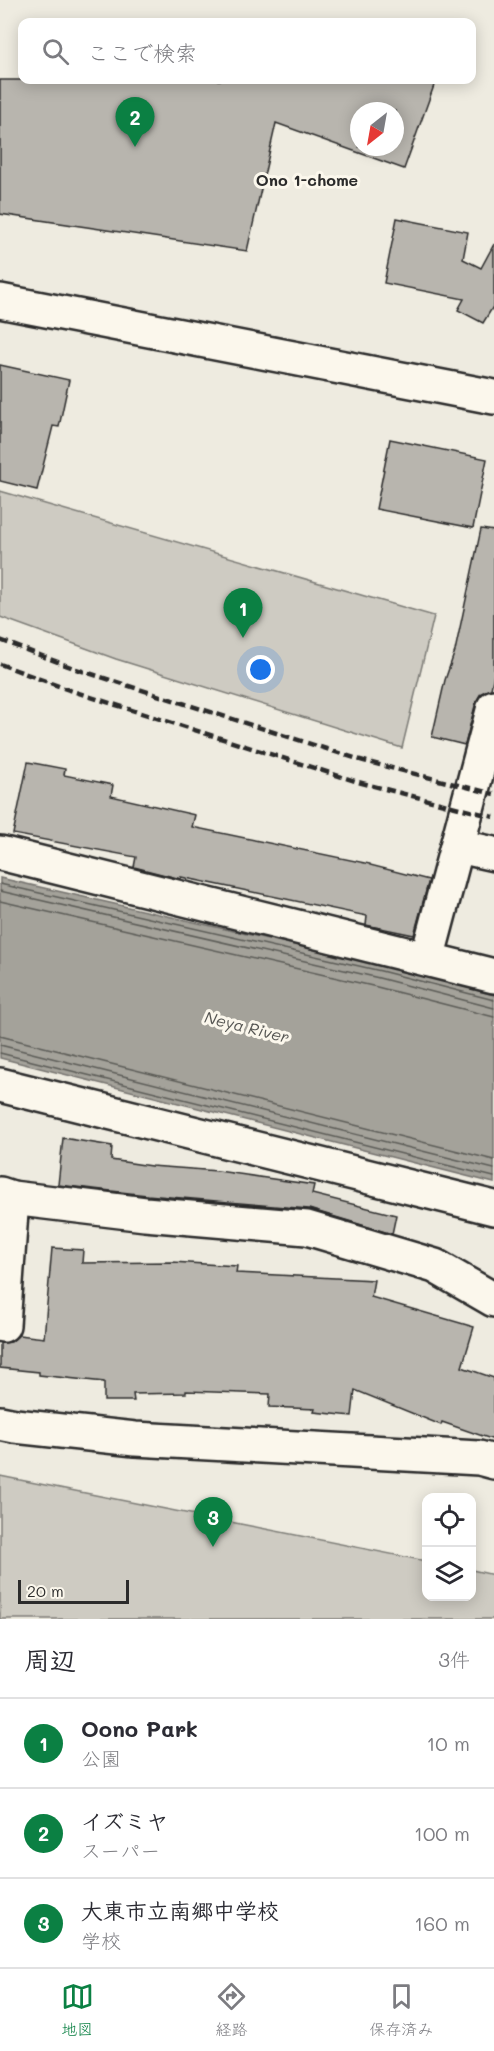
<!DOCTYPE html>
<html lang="ja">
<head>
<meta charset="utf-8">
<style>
  :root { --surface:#fff; --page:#f7f7f7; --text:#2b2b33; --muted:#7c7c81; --line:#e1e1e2; --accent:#0b8043 }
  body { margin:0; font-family:Mali,"Klee One",sans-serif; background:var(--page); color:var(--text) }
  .controls { position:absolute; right:18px; bottom:18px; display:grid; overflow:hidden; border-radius:12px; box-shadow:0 3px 15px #0003 }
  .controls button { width:54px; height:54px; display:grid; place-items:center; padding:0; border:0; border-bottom:2px solid var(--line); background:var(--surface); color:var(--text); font:30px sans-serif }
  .compass { position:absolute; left:350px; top:102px; width:54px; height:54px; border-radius:50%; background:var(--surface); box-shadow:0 3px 15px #0003; rotate:211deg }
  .scale { position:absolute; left:18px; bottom:15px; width:111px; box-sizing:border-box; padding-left:6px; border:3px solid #2b2b2b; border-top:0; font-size:16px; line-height:21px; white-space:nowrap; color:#2b2b2b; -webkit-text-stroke:4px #fbf7ec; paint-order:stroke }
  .you { position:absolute; left:261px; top:670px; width:21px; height:21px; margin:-15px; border:4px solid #fff; border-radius:50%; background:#1a73e8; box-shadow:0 0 0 9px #1a73e833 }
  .badge { display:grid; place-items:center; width:39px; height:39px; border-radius:50%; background:var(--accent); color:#fff; font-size:20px; font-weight:700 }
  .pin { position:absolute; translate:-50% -50px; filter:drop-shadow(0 2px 3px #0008) }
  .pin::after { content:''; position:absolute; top:32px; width:21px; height:18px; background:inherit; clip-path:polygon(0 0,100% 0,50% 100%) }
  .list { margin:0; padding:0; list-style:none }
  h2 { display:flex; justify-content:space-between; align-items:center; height:78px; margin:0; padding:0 24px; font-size:26px }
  h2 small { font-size:20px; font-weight:400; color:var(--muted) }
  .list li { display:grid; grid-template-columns:39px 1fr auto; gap:18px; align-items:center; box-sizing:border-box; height:90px; padding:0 24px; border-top:2px solid var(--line) }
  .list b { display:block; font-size:22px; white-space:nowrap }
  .list p { margin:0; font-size:20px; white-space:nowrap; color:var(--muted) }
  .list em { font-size:20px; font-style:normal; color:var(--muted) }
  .icon { flex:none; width:33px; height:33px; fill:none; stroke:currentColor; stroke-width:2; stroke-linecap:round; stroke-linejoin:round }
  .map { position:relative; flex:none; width:494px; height:1619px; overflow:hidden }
  .search { position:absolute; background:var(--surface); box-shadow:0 3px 15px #0003; left:18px; right:18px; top:18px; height:66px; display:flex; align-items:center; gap:15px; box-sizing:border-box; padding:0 21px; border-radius:12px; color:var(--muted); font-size:22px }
  .sheet { height:348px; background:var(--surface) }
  nav { display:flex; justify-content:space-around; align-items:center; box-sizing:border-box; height:84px; border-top:2px solid var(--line); background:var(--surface); font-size:16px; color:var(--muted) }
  nav a { display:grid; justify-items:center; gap:3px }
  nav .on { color:var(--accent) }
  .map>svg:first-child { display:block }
  .green { fill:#cecbc2; stroke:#7c7b76; stroke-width:1.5 }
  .water { fill:#a4a29a; stroke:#74726e; stroke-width:1.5 }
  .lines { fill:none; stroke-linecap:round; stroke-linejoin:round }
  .shore { stroke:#5b5b57; stroke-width:1.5 }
  .building { fill:#b8b5ae; stroke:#2b2b2b; stroke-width:1.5; fill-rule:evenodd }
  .minor-casing { stroke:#2b2b2b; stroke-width:38 }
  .minor { stroke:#fbf7ec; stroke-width:33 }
  .rail { stroke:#2b2b2b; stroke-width:4.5; stroke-dasharray:9 4.5; stroke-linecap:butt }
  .labels { text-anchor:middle; stroke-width:6; stroke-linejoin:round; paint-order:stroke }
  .neighbourhood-label { font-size:16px; font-weight:bold; fill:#2b2b2b; stroke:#fbf7ec }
  .water-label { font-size:16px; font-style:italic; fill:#555552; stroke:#fbf7ec }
</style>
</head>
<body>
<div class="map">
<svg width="494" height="1619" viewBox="0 0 494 1619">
  <rect width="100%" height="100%" fill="#eeebe0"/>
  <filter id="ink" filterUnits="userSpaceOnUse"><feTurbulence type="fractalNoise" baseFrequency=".0167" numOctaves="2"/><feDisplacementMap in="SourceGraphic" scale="12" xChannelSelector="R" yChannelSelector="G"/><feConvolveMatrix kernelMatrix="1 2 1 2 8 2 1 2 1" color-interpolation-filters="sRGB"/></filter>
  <g filter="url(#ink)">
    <g class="green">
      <polygon points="0,491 434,616 402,748 116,659 0,617"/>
      <polygon points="0,1476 426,1561 426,1596 472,1596 472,1570 494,1575 494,1619 0,1619"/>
    </g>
    <polygon class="water" points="0,878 383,965 494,995 494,1183 0,1058"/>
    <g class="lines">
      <g class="shore">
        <polyline points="0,884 381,971 494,1000"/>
        <polyline points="0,891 379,978 494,1008"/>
        <polyline points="0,901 377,987 494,1017"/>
        <polyline points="0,1036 494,1160"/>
        <polyline points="0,1045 494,1169"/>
        <polyline points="0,1053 494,1177"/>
      </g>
    </g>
    <g class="building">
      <path d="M 0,80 L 436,80 L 404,169 L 276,123 L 247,251 L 0,214 ZM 359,111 L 395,111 L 395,147 L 359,147 Z"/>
      <polygon points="397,218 468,232 463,259 481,268 494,244 494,305 483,323 458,310 464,299 384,283"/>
      <polygon points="0,365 69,380 59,427 53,426 37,490 0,481"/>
      <polygon points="390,439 487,459 473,528 376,509"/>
      <polygon points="481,529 494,531 494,674 491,689 481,693 476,702 465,745 432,737 445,680 455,651"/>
      <polygon points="28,762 65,769 64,775 113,785 111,796 195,815 192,827 370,864 370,865 429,880 414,935 366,925 367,916 181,877 181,879 134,867 136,857 13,834"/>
      <polygon points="63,1138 112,1146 111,1160 151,1166 218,1171 314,1185 312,1194 396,1215 392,1234 309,1209 147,1195 58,1185"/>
      <polygon points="52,1248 83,1250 82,1263 172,1262 237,1266 236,1273 374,1280 371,1297 474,1327 462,1367 494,1378 494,1440 442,1422 441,1425 355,1390 352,1416 314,1412 315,1409 269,1407 270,1394 186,1391 186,1393 133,1394 134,1401 104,1401 104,1382 39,1375 39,1372 0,1368 0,1343 11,1342 19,1335 44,1338"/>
    </g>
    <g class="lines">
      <defs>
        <g id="minor">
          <polyline points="0,301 494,397"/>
          <polyline points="458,846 494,854"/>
          <polyline points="0,853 494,976"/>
          <polyline points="427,959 494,707"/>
          <polyline points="0,1085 494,1208"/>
          <polyline points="0,1194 12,1198 145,1214 307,1228 435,1266 494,1300"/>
          <polyline points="3,1325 12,1198"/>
          <polyline points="0,1423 15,1426 135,1439 479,1458 494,1462"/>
        </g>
      </defs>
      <use href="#minor" class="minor-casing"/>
      <use href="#minor" class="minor"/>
      <g class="rail">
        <polyline points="0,640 76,669 364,761 494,794"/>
        <polyline points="0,664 69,690 358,782 494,817"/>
      </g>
    </g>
  </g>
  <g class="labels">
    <g class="neighbourhood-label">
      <text x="307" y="186">Ono 1-chome</text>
    </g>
    <g class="water-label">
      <text transform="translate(247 1027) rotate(14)" y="6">Neya River</text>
    </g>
  </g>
</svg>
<div class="controls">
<button><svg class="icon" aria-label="locate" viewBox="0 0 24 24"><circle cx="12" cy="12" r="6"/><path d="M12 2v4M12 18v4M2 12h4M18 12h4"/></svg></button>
<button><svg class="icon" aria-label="layers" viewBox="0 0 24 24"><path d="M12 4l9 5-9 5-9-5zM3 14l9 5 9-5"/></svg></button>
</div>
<svg class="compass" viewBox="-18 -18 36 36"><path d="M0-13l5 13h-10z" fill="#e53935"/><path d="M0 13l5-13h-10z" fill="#7c7c81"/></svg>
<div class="scale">20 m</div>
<div class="you"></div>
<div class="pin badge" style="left:243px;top:638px">1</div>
<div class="pin badge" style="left:135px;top:147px">2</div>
<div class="pin badge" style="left:213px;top:1547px">3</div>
<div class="search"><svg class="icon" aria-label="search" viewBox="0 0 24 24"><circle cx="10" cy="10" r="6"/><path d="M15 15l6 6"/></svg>ここで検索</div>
</div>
<section class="sheet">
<h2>周辺<small>3件</small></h2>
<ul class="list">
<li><span class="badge">1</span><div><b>Oono Park</b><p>公園</p></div><em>10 m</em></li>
<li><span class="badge">2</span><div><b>イズミヤ</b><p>スーパー</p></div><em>100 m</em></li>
<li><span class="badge">3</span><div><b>大東市立南郷中学校</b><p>学校</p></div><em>160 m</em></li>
</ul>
</section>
<nav>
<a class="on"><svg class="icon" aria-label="map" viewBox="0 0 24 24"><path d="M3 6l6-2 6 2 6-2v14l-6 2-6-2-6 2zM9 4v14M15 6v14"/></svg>地図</a>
<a><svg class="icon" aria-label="directions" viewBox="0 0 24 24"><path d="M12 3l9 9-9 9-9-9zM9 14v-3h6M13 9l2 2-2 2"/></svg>経路</a>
<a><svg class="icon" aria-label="saved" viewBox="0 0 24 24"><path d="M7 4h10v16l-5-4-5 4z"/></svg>保存済み</a>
</nav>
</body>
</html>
